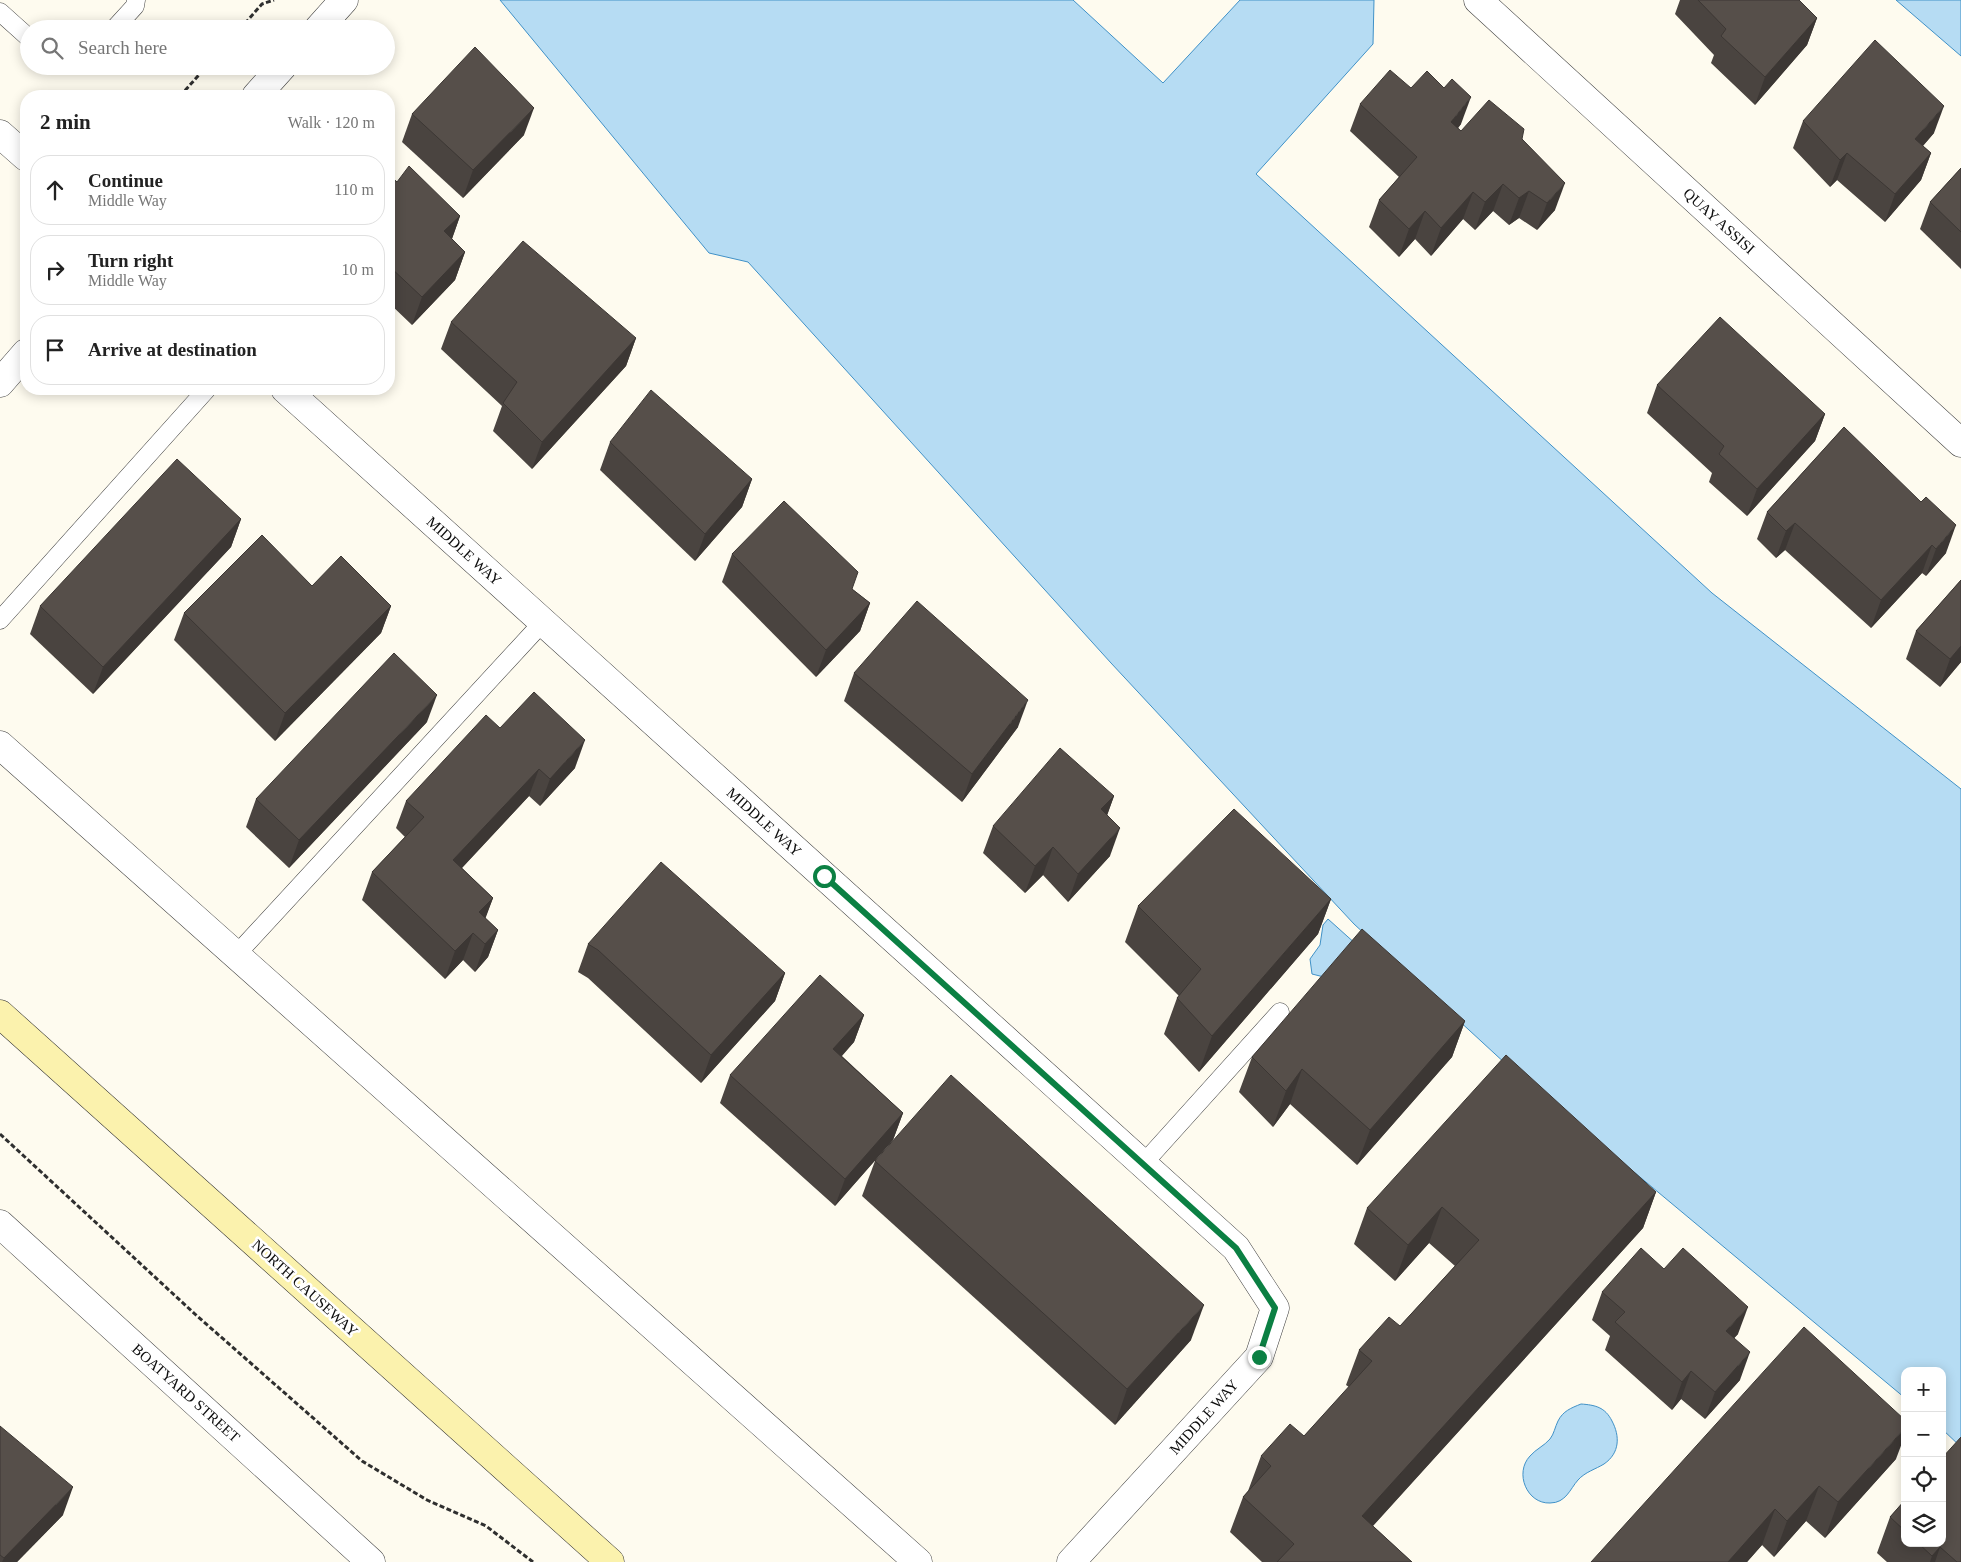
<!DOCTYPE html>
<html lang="en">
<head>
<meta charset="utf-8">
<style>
  :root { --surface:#fff; --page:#f2f2f2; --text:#222; --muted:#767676; --line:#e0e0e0 }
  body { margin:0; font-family:Georgia,serif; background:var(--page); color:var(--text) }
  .controls { position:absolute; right:15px; bottom:15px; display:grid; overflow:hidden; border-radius:10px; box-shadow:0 2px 12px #0003 }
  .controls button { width:45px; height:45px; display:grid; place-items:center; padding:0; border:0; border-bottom:1px solid var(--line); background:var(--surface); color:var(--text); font:25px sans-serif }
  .stop { position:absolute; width:15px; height:15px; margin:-11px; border:4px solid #0b8043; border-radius:50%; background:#fff }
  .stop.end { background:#0b8043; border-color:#fff; box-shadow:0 1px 5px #0008 }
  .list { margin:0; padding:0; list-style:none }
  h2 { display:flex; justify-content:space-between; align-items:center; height:65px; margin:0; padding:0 20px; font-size:21px }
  h2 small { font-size:16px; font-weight:400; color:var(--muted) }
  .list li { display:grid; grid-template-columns:32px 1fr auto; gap:15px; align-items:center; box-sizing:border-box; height:70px; margin:0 10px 10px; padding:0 10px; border:1px solid var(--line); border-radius:20px }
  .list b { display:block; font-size:19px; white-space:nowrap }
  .list p { margin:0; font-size:16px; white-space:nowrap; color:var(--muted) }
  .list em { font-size:16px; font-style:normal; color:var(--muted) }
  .icon { flex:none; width:28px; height:28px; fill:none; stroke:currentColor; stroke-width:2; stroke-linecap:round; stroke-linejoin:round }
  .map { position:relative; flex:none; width:1961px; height:1562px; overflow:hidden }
  .search { position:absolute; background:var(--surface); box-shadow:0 2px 12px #0003; left:20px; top:20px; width:375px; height:55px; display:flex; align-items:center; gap:12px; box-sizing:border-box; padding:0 18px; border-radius:28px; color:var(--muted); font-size:19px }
  .panel { position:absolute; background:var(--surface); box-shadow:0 2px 12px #0003; left:20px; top:90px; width:375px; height:305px; border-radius:20px }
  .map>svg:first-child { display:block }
  .water { fill:#b6dcf3; stroke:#4091c7 }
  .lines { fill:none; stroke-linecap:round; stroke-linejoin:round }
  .service-casing { stroke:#404040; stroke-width:19 }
  .minor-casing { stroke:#404040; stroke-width:29 }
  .secondary-casing { stroke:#2f2f2f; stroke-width:29 }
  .path { stroke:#2f2f2f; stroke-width:3; stroke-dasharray:5 2.5; stroke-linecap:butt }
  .service { stroke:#fff; stroke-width:18 }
  .minor { stroke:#fff; stroke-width:28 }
  .secondary { stroke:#fbf2ad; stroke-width:28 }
  .wall { fill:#4a4440 }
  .shaded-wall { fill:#3c3734 }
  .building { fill:#564f4a; stroke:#3c3734 }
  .route { stroke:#0b8043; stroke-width:6 }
  .labels { text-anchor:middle; stroke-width:5; stroke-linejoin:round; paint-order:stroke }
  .street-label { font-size:15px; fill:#0d0d0d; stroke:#fff }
</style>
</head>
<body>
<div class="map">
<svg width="1961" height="1562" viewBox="0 0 1961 1562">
  <rect width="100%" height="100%" fill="#fefbef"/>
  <g class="water">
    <polygon points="500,0 1073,0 1163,83 1240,0 1374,0 1373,44 1256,174 1712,593 1961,789 1961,1447 1942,1429 1942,1371 1905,1371 1905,1398 1520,1077 1354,924 1111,663 748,262 709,253"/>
    <polygon points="1896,0 1961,0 1961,56"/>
    <polygon points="1328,919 1367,954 1324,977 1312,974 1310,959 1320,945 1323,925"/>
    <path d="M 1581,1404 C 1595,1405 1605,1407 1612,1421 C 1620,1436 1620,1453 1604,1464 C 1596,1469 1585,1472 1578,1480 C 1570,1489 1566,1503 1550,1503 C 1527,1504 1514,1473 1530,1456 C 1536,1449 1544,1446 1550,1439 C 1554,1434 1555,1427 1558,1421 C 1563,1411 1571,1408 1581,1404 Z"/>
  </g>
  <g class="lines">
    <defs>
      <g id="service">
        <polyline points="0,12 29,38"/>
        <polyline points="114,29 135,6 136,0"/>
        <polyline points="0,620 207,389"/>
        <polyline points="236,955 543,622"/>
        <polyline points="1143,1164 1280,1012"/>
      </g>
      <g id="minor">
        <polyline points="1478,0 1961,443"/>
        <polyline points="318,29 344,0"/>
        <polyline points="256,96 283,66"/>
        <polyline points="0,134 26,157"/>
        <polyline points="0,383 26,353"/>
        <polyline points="285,389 1236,1248 1275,1308 1259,1357 1071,1562"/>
        <polyline points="0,745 918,1562"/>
        <polyline points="0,1224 371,1562"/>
      </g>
      <polyline id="secondary" points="0,1014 610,1562"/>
    </defs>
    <use href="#service" class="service-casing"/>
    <use href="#minor" class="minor-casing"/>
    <use href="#secondary" class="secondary-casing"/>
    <g class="path">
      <polyline points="240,29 262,4 274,0"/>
      <polyline points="180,96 207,66"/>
      <polyline points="0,1134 196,1315 362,1461 427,1500 486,1526 533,1562"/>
    </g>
    <use href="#service" class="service"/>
    <use href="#minor" class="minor"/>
    <use href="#secondary" class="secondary"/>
  </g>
  <g class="wall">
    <polygon points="1680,0 1799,0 1817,18 1807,45 1755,105 1711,63 1714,55 1675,14"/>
    <polygon points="1411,88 1461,124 1458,128 1461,131 1522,139 1555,210 1537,230 1519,218 1509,225 1493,211 1475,230 1463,219 1431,256 1415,239 1399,257 1369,227 1379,200 1399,177 1350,131 1360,104"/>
    <polygon points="412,114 524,135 463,198 402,142"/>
    <polygon points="1803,121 1934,133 1923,146 1931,153 1921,180 1885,222 1837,180 1830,187 1793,148"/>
    <polygon points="1961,168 1961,269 1920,229 1930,202"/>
    <polygon points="389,175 397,182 460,216 452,239 465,252 455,280 412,325 389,303"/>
    <polygon points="451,322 636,338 626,366 532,469 493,431 502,406 441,349"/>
    <polygon points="1657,385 1825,414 1815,441 1747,516 1709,482 1712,473 1647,413"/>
    <polygon points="1844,427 1946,553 1926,576 1922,573 1871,628 1785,550 1776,558 1757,539 1767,512"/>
    <polygon points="610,442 752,479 742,507 695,561 600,470"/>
    <polygon points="241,519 231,547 93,694 30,634 40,606"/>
    <polygon points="732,554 852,589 870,603 860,631 816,677 722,582"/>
    <polygon points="1961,580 1961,662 1940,687 1906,659 1916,631"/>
    <polygon points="312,586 391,606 381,633 275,741 174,640 184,613"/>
    <polygon points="854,673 1018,727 962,802 844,701"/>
    <polygon points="427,722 289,868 246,827 256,799"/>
    <polygon points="500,728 575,768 540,806 529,796 462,868 493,898 485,918 498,930 488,957 475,972 463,960 445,979 362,900 372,872 405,837 396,828 406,801"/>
    <polygon points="1114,796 1107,815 1110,856 1068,902 1043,875 1025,893 983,853 993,826"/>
    <polygon points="1331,899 1318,934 1199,1072 1164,1034 1177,998 1179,996 1125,942 1138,906"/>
    <polygon points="588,944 785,973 775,1001 701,1083 588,978 578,972"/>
    <polygon points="864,1015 854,1042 842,1056 903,1113 893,1140 835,1206 720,1103 730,1075"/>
    <polygon points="1465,1021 1452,1057 1357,1165 1290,1104 1273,1127 1239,1092 1252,1057"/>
    <polygon points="875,1161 1191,1340 1115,1425 862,1196"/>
    <polygon points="1656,1192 1643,1228 1373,1526 1412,1562 1262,1562 1230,1532 1243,1497 1248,1491 1261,1456 1304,1436 1349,1387 1346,1385 1359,1350 1400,1326 1455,1266 1429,1243 1395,1281 1354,1244 1367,1208"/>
    <polygon points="1664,1269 1738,1334 1734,1338 1740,1380 1705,1419 1681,1399 1672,1410 1605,1350 1610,1336 1592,1320 1602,1292"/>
    <polygon points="0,1426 63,1515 17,1562 0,1562"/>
    <polygon points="1896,1459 1825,1538 1806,1521 1774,1557 1762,1545 1747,1562 1591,1562"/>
    <polygon points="1905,1500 1905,1543 1942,1543 1961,1562 1887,1562 1877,1553 1890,1517"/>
  </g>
  <g class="shaded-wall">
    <polygon points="1817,18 1807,45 1755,105 1765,77"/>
    <polygon points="1471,97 1461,124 1441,150 1451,122"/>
    <polygon points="1944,106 1934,133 1905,166 1915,139"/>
    <polygon points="534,108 524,135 463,198 473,170"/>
    <polygon points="1847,153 1837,180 1830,187 1840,160"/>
    <polygon points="1931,153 1921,180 1885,222 1895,194"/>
    <polygon points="1565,183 1555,210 1537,230 1547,203"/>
    <polygon points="1503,184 1493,211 1475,230 1485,202"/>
    <polygon points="1529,191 1519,218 1509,225 1519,198"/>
    <polygon points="1473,192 1463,219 1431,256 1441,228"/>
    <polygon points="1425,211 1415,239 1399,257 1409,229"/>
    <polygon points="460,216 450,244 444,231"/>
    <polygon points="465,252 455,280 412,325 422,297"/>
    <polygon points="636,338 626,366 532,469 542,442"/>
    <polygon points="1825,414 1815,441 1747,516 1757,489"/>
    <polygon points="752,479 742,507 695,561 705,534"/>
    <polygon points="241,519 231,547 93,694 103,667"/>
    <polygon points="1795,523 1785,550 1776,558 1786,531"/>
    <polygon points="1956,525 1946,553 1926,576 1936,549"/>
    <polygon points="1932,545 1922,573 1871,628 1881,600"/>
    <polygon points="870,603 860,631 816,677 826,650"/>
    <polygon points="391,606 381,633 275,741 285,713"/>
    <polygon points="1961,646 1961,662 1940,687 1950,659"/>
    <polygon points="437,695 427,722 289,868 299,840"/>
    <polygon points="1028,700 1018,727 962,802 972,774"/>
    <polygon points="585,740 575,768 540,806 550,779"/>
    <polygon points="539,769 529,796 443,888 453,860"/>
    <polygon points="1114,796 1104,824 1101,809"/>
    <polygon points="1120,828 1110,856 1068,902 1078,874"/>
    <polygon points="1053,847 1043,875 1025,893 1035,866"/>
    <polygon points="493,898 483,925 473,933 463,960 445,979 455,951 479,912"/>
    <polygon points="1331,899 1318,934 1199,1072 1212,1036"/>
    <polygon points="498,930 488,957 475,972 485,944"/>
    <polygon points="785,973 775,1001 701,1083 711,1055"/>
    <polygon points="864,1015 854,1042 823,1076 833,1049"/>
    <polygon points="1465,1021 1452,1057 1357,1165 1370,1130"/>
    <polygon points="1302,1069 1290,1104 1273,1127 1286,1091"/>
    <polygon points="903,1113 893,1140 835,1206 845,1179"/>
    <polygon points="1656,1192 1643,1228 1349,1552 1362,1516"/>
    <polygon points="1442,1207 1429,1243 1395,1281 1408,1245"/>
    <polygon points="1204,1305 1191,1340 1115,1425 1127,1389"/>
    <polygon points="1748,1307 1738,1334 1716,1358 1726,1331"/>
    <polygon points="1750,1352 1740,1380 1705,1419 1715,1392"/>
    <polygon points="1691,1371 1681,1399 1672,1410 1682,1382"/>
    <polygon points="1905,1428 1905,1435 1896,1459 1825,1538 1838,1502"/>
    <polygon points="1819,1486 1806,1521 1774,1557 1787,1521"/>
    <polygon points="73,1487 63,1515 17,1562 2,1562 4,1558"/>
    <polygon points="1775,1509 1762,1545 1747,1562 1728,1562"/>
    <polygon points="1940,1547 1935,1562 1930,1562 1932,1556"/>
  </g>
  <g class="building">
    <polygon points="1698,0 1799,0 1817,18 1765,77 1721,36 1726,29"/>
    <polygon points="1875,40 1944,106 1915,139 1931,153 1895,194 1847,153 1840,160 1803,121"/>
    <polygon points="475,47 534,108 473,170 412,114"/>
    <polygon points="1390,70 1411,88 1427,71 1444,88 1452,79 1471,97 1451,122 1461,131 1489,100 1524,129 1522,139 1565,183 1547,203 1529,191 1519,198 1503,184 1485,202 1473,192 1441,228 1425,211 1409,229 1379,200 1417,157 1360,104"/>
    <polygon points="409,166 460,216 444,231 465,252 422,297 389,266 389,175 397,182"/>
    <polygon points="1961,168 1961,232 1930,202"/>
    <polygon points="523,241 636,338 542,442 503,403 517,382 451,322"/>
    <polygon points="1720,317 1825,414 1757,489 1719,454 1724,446 1657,385"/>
    <polygon points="651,390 752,479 705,534 610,442"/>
    <polygon points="1844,427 1921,502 1926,497 1956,525 1936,549 1932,545 1881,600 1795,523 1786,531 1767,512"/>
    <polygon points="177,459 241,519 103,667 40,606"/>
    <polygon points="784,501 858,572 852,589 870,603 826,650 732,554"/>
    <polygon points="262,535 312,586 341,556 391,606 285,713 184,613"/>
    <polygon points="1961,580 1961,646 1950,659 1916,631"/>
    <polygon points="917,601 1028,700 972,774 854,673"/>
    <polygon points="394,653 437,695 299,840 256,799"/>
    <polygon points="534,692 585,740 550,779 539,769 453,860 493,898 479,912 498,930 485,944 473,933 455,951 372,872 424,817 406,801 486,715 500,728"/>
    <polygon points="1060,748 1114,796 1101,809 1120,828 1078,874 1053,847 1035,866 993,826"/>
    <polygon points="1234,809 1331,899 1212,1036 1177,998 1201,969 1138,906"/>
    <polygon points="661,862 785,973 711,1055 598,950 588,944"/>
    <polygon points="1362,929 1465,1021 1370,1130 1302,1069 1286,1091 1252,1057"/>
    <polygon points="820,975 864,1015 833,1049 903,1113 845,1179 730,1075"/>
    <polygon points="1506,1055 1656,1192 1362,1516 1412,1562 1277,1562 1294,1544 1243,1497 1271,1466 1261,1456 1290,1424 1304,1436 1372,1361 1359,1350 1389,1317 1400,1326 1479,1240 1442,1207 1408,1245 1367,1208"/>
    <polygon points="951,1075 1204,1305 1127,1389 875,1161"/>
    <polygon points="1641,1248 1664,1269 1683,1248 1748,1307 1726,1331 1750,1352 1715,1392 1691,1371 1682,1382 1615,1322 1625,1312 1602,1292"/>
    <polygon points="1804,1327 1905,1420 1905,1428 1838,1502 1819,1486 1787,1521 1775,1509 1728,1562 1591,1562"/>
    <polygon points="0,1426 73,1487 4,1558 0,1555"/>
    <polygon points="1961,1437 1961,1562 1957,1562 1940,1547 1932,1556 1918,1543 1942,1543 1942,1458"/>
    <polygon points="1905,1500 1905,1531 1890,1517"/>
  </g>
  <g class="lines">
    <polyline class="route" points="824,876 1236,1248 1275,1308 1259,1357"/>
  </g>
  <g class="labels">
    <g class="street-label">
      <text transform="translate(1719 221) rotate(42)" y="5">QUAY ASSISI</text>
      <text transform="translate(464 551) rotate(42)" y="5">MIDDLE WAY</text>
      <text transform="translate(764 822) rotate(42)" y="5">MIDDLE WAY</text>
      <text transform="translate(305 1288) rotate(42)" y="5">NORTH CAUSEWAY</text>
      <text transform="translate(186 1393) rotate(42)" y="5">BOATYARD STREET</text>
      <text transform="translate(1204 1417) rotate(-48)" y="5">MIDDLE WAY</text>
    </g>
  </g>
</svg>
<div class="controls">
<button>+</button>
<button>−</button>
<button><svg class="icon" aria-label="locate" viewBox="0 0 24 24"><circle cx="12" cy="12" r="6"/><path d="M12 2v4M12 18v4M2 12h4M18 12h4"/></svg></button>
<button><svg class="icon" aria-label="layers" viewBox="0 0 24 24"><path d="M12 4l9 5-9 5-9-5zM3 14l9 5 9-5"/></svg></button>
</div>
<div class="stop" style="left:824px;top:876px"></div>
<div class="stop end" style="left:1259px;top:1357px"></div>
<div class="search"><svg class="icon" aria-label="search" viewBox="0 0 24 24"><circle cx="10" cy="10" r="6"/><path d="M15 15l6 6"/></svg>Search here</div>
<section class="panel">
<h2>2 min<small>Walk · 120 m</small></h2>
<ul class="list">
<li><svg class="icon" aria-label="ahead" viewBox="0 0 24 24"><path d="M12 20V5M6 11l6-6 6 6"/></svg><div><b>Continue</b><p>Middle Way</p></div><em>110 m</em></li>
<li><svg class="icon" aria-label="right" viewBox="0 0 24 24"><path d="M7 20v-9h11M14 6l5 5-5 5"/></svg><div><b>Turn right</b><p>Middle Way</p></div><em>10 m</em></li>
<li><svg class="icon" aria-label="arrive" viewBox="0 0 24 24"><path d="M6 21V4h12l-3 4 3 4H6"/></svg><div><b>Arrive at destination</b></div></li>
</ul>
</section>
</div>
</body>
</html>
